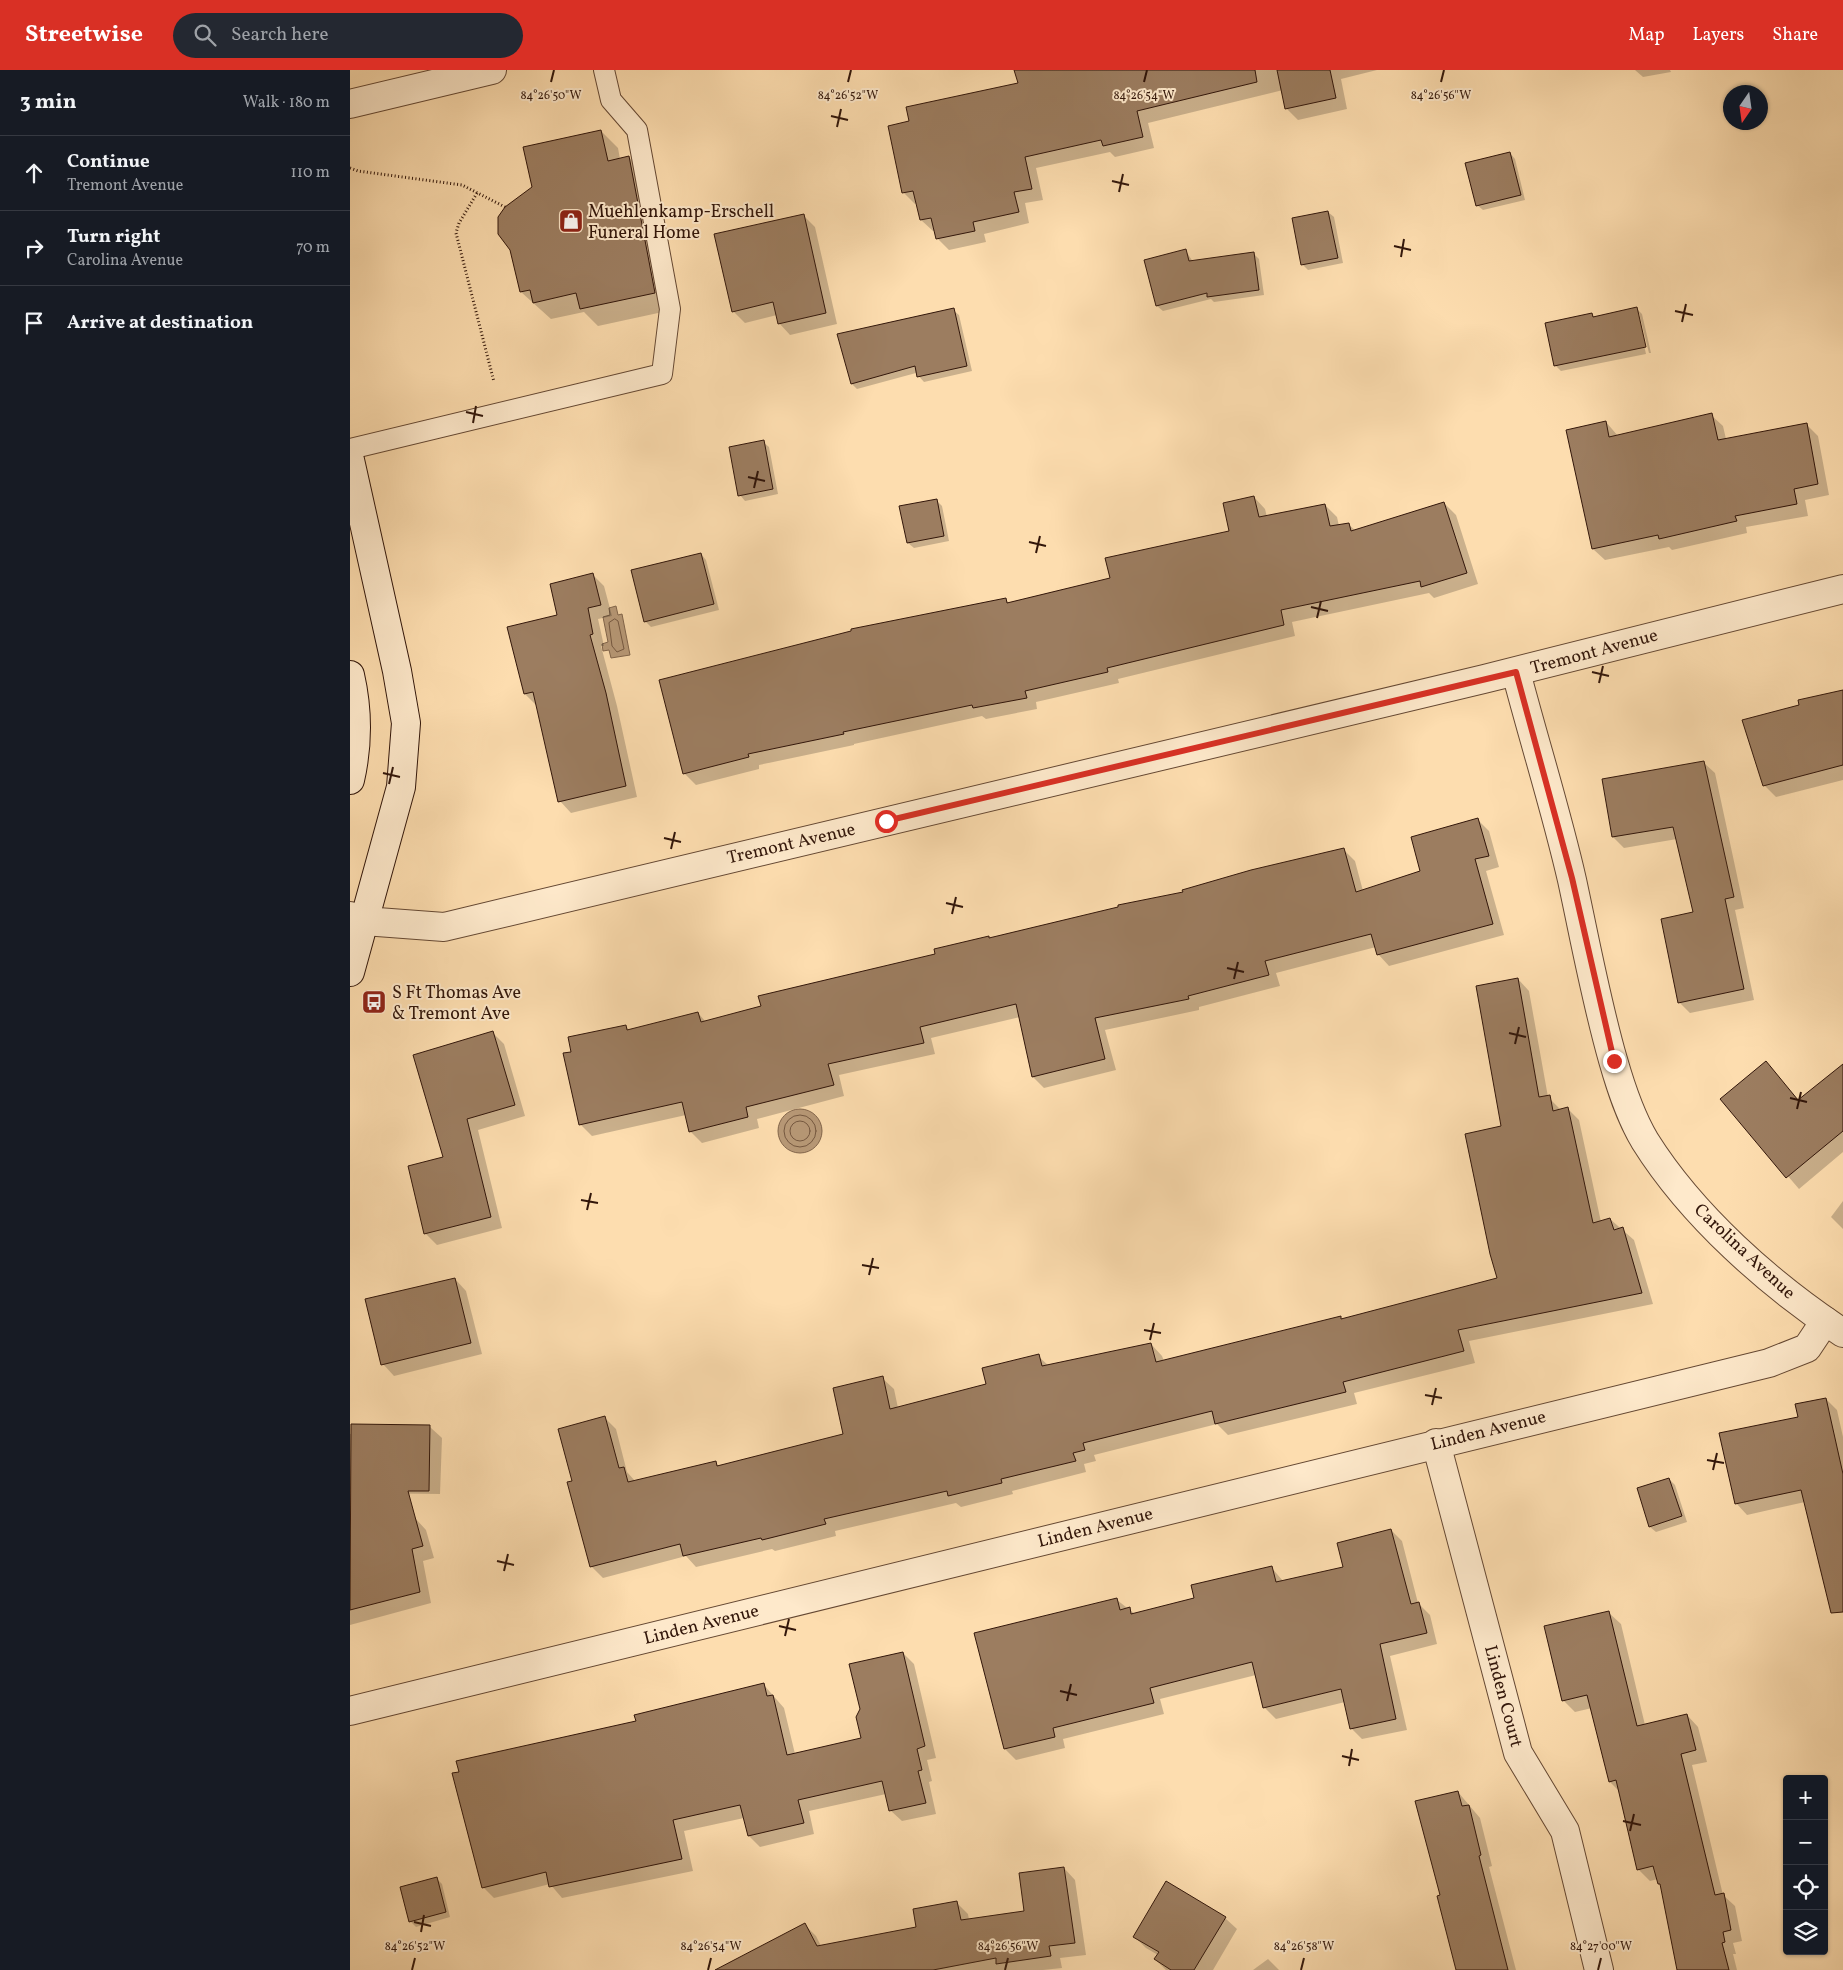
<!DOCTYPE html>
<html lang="en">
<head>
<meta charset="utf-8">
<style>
  :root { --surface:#171b24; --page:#242831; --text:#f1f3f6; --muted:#9ea1a6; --line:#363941; --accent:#d93025 }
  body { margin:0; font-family:Vollkorn,serif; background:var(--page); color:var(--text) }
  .controls { position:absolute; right:15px; bottom:15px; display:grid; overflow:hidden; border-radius:5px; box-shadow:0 1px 4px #0004 }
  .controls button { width:45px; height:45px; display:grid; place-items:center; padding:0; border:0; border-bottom:1px solid var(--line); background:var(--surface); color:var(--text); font:25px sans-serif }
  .compass { position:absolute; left:1373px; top:15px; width:45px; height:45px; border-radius:50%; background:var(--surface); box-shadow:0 1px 4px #0004; rotate:193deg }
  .stop { position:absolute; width:15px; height:15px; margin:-11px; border:4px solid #d93025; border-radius:50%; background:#fff }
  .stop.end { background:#d93025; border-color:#fff; box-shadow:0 1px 5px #0008 }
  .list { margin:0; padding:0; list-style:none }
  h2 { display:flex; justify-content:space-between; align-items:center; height:65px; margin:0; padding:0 20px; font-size:21px }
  h2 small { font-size:16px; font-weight:400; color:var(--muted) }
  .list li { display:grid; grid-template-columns:32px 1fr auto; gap:15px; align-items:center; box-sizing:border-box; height:75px; padding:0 20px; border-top:1px solid var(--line) }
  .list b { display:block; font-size:19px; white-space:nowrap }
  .list p { margin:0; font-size:16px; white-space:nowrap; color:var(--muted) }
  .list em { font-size:16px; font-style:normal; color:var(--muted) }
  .icon { flex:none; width:28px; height:28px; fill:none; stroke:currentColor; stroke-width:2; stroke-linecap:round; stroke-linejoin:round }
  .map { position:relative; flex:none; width:1493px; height:1900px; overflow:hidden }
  header { display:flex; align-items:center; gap:30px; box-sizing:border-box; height:70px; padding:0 25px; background:var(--accent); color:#fff }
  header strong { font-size:24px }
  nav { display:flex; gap:28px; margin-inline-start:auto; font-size:18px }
  .search { width:350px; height:45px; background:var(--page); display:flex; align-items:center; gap:12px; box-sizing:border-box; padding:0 18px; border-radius:28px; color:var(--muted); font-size:19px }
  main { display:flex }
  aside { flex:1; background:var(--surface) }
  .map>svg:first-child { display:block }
  .water { fill:#b89977; stroke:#82654b }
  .shadow { fill:#0003 }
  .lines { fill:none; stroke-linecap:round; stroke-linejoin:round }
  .shore { stroke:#755840; stroke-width:1 }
  .building { fill:#9c7d60; stroke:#32160a }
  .service-casing { stroke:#654833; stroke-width:22 }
  .minor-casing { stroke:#654833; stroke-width:30 }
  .secondary-casing { stroke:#32160a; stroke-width:30 }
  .path { stroke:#32160a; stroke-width:3; stroke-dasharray:1 2.5; stroke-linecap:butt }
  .service { stroke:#fee9cb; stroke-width:20 }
  .minor { stroke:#fee9cb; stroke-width:28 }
  .secondary { stroke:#fee9cb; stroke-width:28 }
  .route { stroke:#d93025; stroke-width:6 }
  .ticks { fill:none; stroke:#32160a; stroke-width:2 }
  .labels { text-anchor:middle; stroke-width:4; stroke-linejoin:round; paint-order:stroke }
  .poi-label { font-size:18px; fill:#32160a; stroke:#fee9cb; text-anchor:start }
  .street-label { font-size:18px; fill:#32160a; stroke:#fee9cb }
  .ticks-label { font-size:12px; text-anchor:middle; fill:#32160a; stroke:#fee9cb; stroke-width:4; stroke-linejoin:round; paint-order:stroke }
</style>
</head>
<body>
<header>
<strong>Streetwise</strong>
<div class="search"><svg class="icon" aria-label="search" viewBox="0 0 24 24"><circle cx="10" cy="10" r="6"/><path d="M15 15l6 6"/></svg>Search here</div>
<nav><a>Map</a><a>Layers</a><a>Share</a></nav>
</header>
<main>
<aside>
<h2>3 min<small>Walk · 180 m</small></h2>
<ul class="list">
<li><svg class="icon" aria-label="ahead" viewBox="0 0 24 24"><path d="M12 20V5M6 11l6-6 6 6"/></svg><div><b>Continue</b><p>Tremont Avenue</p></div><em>110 m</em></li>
<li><svg class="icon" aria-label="right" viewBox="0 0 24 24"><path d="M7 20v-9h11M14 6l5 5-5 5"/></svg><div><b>Turn right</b><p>Carolina Avenue</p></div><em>70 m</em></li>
<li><svg class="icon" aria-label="arrive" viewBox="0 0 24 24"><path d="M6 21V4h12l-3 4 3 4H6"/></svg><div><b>Arrive at destination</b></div></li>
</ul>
</aside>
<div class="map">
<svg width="1493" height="1900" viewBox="0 0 1493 1900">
  <rect width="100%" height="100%" fill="#fdddaf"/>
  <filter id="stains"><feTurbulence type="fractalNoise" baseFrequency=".004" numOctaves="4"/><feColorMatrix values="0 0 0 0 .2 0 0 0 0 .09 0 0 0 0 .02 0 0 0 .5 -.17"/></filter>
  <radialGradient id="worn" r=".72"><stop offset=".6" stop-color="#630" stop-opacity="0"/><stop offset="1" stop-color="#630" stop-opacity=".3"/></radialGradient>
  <g class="water">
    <polygon points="266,536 268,545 272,544 280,585 261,588 259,580 253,581 252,574 258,572 253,547 260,545 259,538"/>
    <circle cx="450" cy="1061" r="22"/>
  </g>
  <g class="shadow">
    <polygon points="666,0 1027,0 991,9 997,39 948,50 936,38 933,20 798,53 804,78 765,87 760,82 686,98 693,130 675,133 679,153 634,164 636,172 599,180 587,168 585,161 583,161 571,150 567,133 565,134 553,122 561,52 669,14"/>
    <polygon points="1285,0 1320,0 1321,2 1293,7"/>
    <polygon points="251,61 268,78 270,89 279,87 296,105 322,240 248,256 234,242 201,249 171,222 184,118"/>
    <polygon points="1160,83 1165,89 1175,130 1133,140 1127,135"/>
    <polygon points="978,142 984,147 993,193 958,200 952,194"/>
    <polygon points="453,145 465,157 487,254 440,265 429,253 427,245 395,253 383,241"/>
    <polygon points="836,181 843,192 903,183 909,189 914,225 864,232 861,229 813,241 807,236"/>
    <polygon points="1286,238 1292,244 1301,283 1299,283 1289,243 1287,243 1296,284 1211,301 1205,295 1242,245 1245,248"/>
    <polygon points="603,240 609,245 622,301 574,312 566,303 507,319 502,314"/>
    <polygon points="1361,345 1373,356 1376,369 1456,354 1468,366 1479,425 1455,430 1458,446 1396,457 1397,463 1322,480 1319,477 1255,490 1243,479 1218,361 1256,352 1268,366"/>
    <polygon points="413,372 419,377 428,424 395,431 390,425"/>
    <polygon points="904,427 915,439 917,447 975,435 987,447 989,456 998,454 1006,461 1094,433 1106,445 1128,514 1084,528 1079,523 942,552 945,566 768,609 769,613 686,632 687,639 636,649 632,646 504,674 504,675 409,695 409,699 346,715 334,703 656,530 660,534 761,509 881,462"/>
    <polygon points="586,430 592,436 599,471 564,478 558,473"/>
    <polygon points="351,484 356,490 369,540 301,557 295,551"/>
    <polygon points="243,505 254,516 262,546 248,549 254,576 251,576 267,636 287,727 221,743 210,731 187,636 175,624 159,558 208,546"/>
    <polygon points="1493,621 1493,710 1426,727 1414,715 1451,636"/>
    <polygon points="1354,693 1365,703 1394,838 1385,840 1404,930 1340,943 1329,932 1344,843 1327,769 1274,778 1263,767"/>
    <polygon points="1128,750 1139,761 1149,797 1136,801 1154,865 1039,896 1028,884 1026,877 926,903 930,916 849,937 849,940 755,960 766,1000 694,1018 683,1007 670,947 581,968 585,984 489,1005 494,1026 407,1049 409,1058 352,1073 340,1061 336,1045 242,1066 230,1054 222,983 276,956 280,961 348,943 356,952 640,869 834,823 994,780 1005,791 1013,821 1072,802"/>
    <polygon points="1168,909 1179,921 1198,1027 1211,1040 1218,1039 1229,1050 1251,1152 1260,1149 1284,1170 1303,1234 1119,1271 1125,1293 1004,1323 1007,1334 878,1365 867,1354 744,1385 746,1391 734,1394 736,1402 662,1421 663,1424 611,1437 606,1433 485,1461 486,1466 425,1481 422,1479 346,1497 336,1486 253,1508 241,1496 224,1412 255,1348 266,1359 277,1402 286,1412 365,1393 369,1396 494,1365 532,1308 544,1319 548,1338 637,1315 688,1286 699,1296 801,1274 812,1286 814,1291 990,1248 992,1250 1149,1209 1153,1057"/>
    <polygon points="142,962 154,974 175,1046 128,1060 152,1158 87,1175 75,1163 95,1088"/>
    <polygon points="1416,993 1449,1031 1493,997 1493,1082 1449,1119 1372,1029"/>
    <polygon points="1493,1131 1493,1159 1481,1147"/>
    <polygon points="105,1209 116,1221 132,1284 44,1306 33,1294"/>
    <polygon points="1476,1329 1487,1340 1493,1367 1493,1517 1455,1432 1397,1445 1386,1433"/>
    <polygon points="80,1357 92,1368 90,1424 4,1423 0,1419 0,1364"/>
    <polygon points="1319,1409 1325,1415 1337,1452 1306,1462 1300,1457 1288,1419"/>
    <polygon points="65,1448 76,1460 84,1488 73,1491 81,1533 0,1555 0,1465"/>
    <polygon points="1041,1460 1052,1471 1068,1533 1080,1545 1087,1574 1040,1586 1057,1660 1012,1669 1001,1658 995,1632 926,1649 915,1638 906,1605 810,1629 814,1644 713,1669 715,1678 666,1690 655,1679 626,1564 767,1530 785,1544 846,1529 921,1497 933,1511 994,1498"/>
    <polygon points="1259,1543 1271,1554 1295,1655 1337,1645 1348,1657 1357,1692 1342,1695 1373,1825 1385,1836 1392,1871 1383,1873 1386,1884 1383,1884 1387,1900 1329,1900 1312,1816 1308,1809 1300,1811 1288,1799 1270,1722 1260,1712 1242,1638 1225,1642 1213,1630"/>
    <polygon points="553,1583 564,1594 586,1688 577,1690 582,1711 579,1712 586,1744 552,1751 540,1740 536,1724 459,1741 464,1764 410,1777 399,1766 394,1748 334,1761 343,1801 212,1828 200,1814 144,1828 133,1817 288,1652 414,1615 434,1638 445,1684 513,1668"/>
    <polygon points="1108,1722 1130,1748 1142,1796 1139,1797 1166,1900 1107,1900 1092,1826"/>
    <polygon points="714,1798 725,1810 736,1885 710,1888 712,1898 693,1900 385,1900 454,1854 466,1866 471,1876 568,1858 606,1832 618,1844 619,1850 676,1842"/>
    <polygon points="86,1808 92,1814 100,1847 66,1857 60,1851"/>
    <polygon points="875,1848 887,1859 863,1900 816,1900 805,1889 808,1885 796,1878 785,1867"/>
    <polygon points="918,1889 929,1900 903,1900"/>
  </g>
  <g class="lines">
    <g class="shore">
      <polygon points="265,549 268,551 274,579 267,582 262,576 259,553"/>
      <circle cx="450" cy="1061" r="16"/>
      <circle cx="450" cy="1061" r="10"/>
    </g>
  </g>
  <g class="building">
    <polygon points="664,0 905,0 907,12 787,41 793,67 753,76 751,70 675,87 682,119 664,122 669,142 623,152 625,161 586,169 581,148 570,150 563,121 552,123 538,56 559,51 556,37 668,13"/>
    <polygon points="927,0 980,0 986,28 935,39"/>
    <polygon points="251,60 258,91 279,86 305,223 230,239 226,223 183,233 180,220 170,222 160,180 148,164 148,147 155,137 182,117 173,77"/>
    <polygon points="1160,82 1171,125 1126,136 1115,93"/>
    <polygon points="978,141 988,188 951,195 942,148"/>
    <polygon points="454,144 476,243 428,254 423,232 382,242 364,164"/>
    <polygon points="836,179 839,191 904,182 909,220 857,227 857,223 806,236 794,190"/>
    <polygon points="1287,237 1296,277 1204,296 1195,253 1242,243 1243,247"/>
    <polygon points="604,238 617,296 567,307 565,296 501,314 487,264"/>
    <polygon points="1362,343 1368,370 1457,353 1468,414 1444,419 1447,434 1385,446 1387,451 1309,469 1308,465 1242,479 1216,360 1256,351 1259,367"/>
    <polygon points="414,370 423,419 388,426 379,377"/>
    <polygon points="904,426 909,447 975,434 980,456 999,453 1001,461 1094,432 1117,503 1071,517 1070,511 931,540 934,555 757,598 758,602 675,621 677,628 623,638 622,635 493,662 494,664 398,684 399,687 333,704 309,610 501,561 501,559 656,528 657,533 760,508 755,488 879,461 873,433"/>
    <polygon points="587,429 594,466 557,473 549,436"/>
    <polygon points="351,483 364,534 294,552 281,500"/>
    <polygon points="243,503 251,535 238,538 243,564 240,565 256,623 276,716 208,732 183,622 174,624 157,557 207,545 200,514"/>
    <polygon points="1493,620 1493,695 1413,716 1392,650 1449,635 1448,630"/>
    <polygon points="1354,691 1384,827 1375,829 1394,919 1328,933 1311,849 1343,842 1323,757 1262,767 1252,709"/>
    <polygon points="1128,748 1139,786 1125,789 1143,854 1027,885 1021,864 915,891 919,905 838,926 839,929 745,948 755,989 682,1007 666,934 570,957 574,973 478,994 484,1015 396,1037 398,1047 339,1062 332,1032 229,1055 213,983 221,982 218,967 276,955 277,960 348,942 351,952 411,936 408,926 585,884 584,879 639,866 639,868 768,837 768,835 833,822 832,820 901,800 994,778 1006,822 1070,801 1061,767"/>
    <polygon points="1168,908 1189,1027 1200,1025 1203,1041 1218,1037 1243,1153 1260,1148 1264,1160 1273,1157 1292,1223 1108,1260 1114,1281 993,1312 996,1322 865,1354 862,1341 733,1373 735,1380 723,1383 726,1391 651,1409 652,1413 598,1426 597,1421 474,1449 476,1454 412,1470 411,1468 333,1486 330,1474 240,1497 217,1412 222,1411 208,1359 255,1346 269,1398 274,1397 278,1412 366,1391 367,1396 493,1364 483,1318 533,1306 540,1339 636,1314 632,1298 689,1284 692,1296 801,1273 806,1292 991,1246 991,1249 1147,1208 1140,1184 1115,1064 1151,1056 1126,916"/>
    <polygon points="143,961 165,1035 117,1049 141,1147 74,1164 58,1096 93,1087 63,985"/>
    <polygon points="1416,991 1448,1030 1493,994 1493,1061 1436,1108 1370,1029"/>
    <polygon points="105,1208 121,1273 31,1295 15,1229"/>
    <polygon points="1476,1328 1493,1404 1493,1542 1481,1543 1451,1420 1385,1434 1369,1363 1448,1347 1445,1334"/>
    <polygon points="1,1354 80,1355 79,1421 58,1421 73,1476 62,1479 70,1522 0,1540"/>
    <polygon points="1319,1408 1332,1446 1299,1457 1287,1418"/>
    <polygon points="1041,1459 1061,1534 1069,1532 1077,1563 1030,1574 1046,1649 1000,1659 991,1619 913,1638 902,1592 800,1618 804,1633 703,1658 705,1667 654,1679 624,1563 767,1528 770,1540 780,1537 781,1544 844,1528 841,1515 922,1496 926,1512 993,1497 987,1473"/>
    <polygon points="1259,1541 1287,1656 1337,1644 1346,1680 1331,1684 1365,1825 1374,1823 1381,1860 1373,1862 1375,1872 1372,1873 1379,1900 1327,1900 1310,1814 1308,1814 1303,1796 1287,1800 1266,1710 1259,1712 1237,1625 1212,1631 1194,1556"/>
    <polygon points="553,1582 575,1676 567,1679 572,1700 568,1701 576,1733 539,1741 532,1711 448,1730 454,1753 398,1766 390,1735 323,1750 332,1789 199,1817 196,1802 132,1818 102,1703 109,1702 106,1691 286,1651 284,1645 414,1613 417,1626 423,1625 437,1685 511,1668 506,1647 510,1639 499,1594"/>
    <polygon points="1108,1721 1112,1736 1119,1735 1131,1785 1129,1786 1158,1900 1106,1900 1087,1826 1090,1825 1065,1731"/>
    <polygon points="714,1797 725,1873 699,1876 701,1886 646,1894 646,1888 583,1900 365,1900 455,1853 467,1876 566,1857 563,1839 607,1831 611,1850 674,1841 669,1803"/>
    <polygon points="87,1807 96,1842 59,1852 50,1817"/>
    <polygon points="816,1811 876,1847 844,1900 821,1900 804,1889 809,1882 783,1867"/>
  </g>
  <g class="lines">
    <defs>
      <polyline id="service" points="0,379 312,304 320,239 287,60 261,30 254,0"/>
      <g id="minor">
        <polyline points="0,34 142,0"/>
        <path d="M 1166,602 C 1184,671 1206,740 1222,810 C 1235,870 1246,931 1263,990 C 1271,1018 1280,1046 1295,1071 C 1342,1146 1420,1215 1493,1263"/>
        <polyline points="0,846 14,851 94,857 1134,609 1493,519"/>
        <polyline points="1086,1373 1168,1683 1215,1761 1249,1900"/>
        <polyline points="0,1641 1419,1293 1457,1278 1475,1251"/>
      </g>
      <g id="secondary">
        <polyline points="0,390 47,601 56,653 51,717 0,902"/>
        <path d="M 0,605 C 8,640 8,675 0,710"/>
      </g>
    </defs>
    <use href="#service" class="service-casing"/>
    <use href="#minor" class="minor-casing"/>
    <use href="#secondary" class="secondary-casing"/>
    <g class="path">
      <polyline points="0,98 8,101 112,115 155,137"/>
      <polyline points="127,123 109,153 106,163 144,312"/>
    </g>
    <use href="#service" class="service"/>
    <use href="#minor" class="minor"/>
    <use href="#secondary" class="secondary"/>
  </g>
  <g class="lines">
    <polyline class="route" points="536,751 1166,602 1222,808 1264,991"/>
  </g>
  <path class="ticks" d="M 201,12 L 204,0M 498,12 L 501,0M 794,12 L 797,0M 1091,12 L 1094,0M 481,46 L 498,50M 487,57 L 491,39M 762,111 L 779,115M 769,122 L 773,104M 1044,176 L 1061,180M 1051,187 L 1054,169M 1325,241 L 1343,245M 1332,252 L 1336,234M 116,342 L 133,346M 123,353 L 126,336M 398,407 L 415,411M 404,418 L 408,401M 679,472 L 696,476M 686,483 L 690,466M 961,537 L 978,541M 967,548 L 971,531M 1242,602 L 1259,606M 1249,613 L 1253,596M 33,703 L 50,707M 39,714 L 43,697M 314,768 L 331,772M 321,779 L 325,762M 596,833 L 613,837M 602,844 L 606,827M 877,898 L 894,902M 884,909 L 888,892M 1159,963 L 1176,967M 1165,974 L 1169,957M 1440,1028 L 1457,1032M 1447,1039 L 1451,1022M 231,1130 L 248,1133M 237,1140 L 241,1123M 512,1195 L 529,1198M 519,1205 L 523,1188M 794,1260 L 811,1263M 800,1270 L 804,1253M 1075,1325 L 1092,1328M 1082,1335 L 1086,1318M 1357,1390 L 1374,1393M 1363,1400 L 1367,1383M 147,1491 L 164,1495M 154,1501 L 158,1484M 429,1556 L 446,1560M 435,1566 L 439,1549M 710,1621 L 727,1625M 717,1631 L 721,1614M 992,1686 L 1009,1690M 999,1696 L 1002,1679M 1273,1751 L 1291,1755M 1280,1761 L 1284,1744M 64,1852 L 81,1856M 71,1862 L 74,1845M 62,1900 L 65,1888M 358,1900 L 361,1888M 655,1900 L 658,1888M 951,1900 L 954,1888M 1248,1900 L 1251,1888"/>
  <defs>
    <symbol id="shop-square" viewBox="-11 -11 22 22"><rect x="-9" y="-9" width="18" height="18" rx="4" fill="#8f2418" stroke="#fee9cb"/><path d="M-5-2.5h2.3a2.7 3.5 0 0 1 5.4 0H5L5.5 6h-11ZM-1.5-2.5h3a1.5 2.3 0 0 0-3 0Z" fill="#fff"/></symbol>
    <symbol id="bus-square" viewBox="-11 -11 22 22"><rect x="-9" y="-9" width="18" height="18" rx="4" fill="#8f2418" stroke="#fee9cb"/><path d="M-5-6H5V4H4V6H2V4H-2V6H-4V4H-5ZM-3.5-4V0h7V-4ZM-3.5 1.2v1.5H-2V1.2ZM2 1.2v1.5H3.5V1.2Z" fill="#fff"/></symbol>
  </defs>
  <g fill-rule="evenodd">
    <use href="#shop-square" x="207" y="137" width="28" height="28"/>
    <use href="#bus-square" x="10" y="918" width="28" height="28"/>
  </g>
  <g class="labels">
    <g class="poi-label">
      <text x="238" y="147">Muehlenkamp-Erschell<tspan x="238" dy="21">Funeral Home</tspan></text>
      <text x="42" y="928">S Ft Thomas Ave<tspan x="42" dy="21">&amp; Tremont Ave</tspan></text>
    </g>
    <g class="street-label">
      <text transform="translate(1244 581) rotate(-15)" y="6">Tremont Avenue</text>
      <text transform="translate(441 773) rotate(-13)" y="6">Tremont Avenue</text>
      <text transform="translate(1395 1181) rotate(43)" y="6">Carolina Avenue</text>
      <text transform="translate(1138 1360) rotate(-14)" y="6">Linden Avenue</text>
      <text transform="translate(745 1457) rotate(-14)" y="6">Linden Avenue</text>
      <text transform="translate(351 1554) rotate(-14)" y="6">Linden Avenue</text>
      <text transform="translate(1154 1626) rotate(75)" y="6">Linden Court</text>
    </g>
  </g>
  <g class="ticks-label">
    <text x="201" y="29">84°26'50"W</text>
    <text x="498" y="29">84°26'52"W</text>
    <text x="794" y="29">84°26'54"W</text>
    <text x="1091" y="29">84°26'56"W</text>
    <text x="65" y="1880">84°26'52"W</text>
    <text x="361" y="1880">84°26'54"W</text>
    <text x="658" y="1880">84°26'56"W</text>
    <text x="954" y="1880">84°26'58"W</text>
    <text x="1251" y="1880">84°27'00"W</text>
  </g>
  <rect width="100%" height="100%" filter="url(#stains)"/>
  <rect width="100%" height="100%" fill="url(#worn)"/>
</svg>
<div class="controls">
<button>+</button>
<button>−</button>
<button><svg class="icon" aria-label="locate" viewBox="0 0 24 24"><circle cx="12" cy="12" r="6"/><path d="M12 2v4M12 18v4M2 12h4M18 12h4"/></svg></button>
<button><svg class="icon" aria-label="layers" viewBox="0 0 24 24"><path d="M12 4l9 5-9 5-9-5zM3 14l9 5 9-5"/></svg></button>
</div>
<svg class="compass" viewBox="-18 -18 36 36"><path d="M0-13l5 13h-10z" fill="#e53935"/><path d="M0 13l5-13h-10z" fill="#9ea1a6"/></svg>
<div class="stop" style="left:536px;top:751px"></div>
<div class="stop end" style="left:1264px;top:991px"></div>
</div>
</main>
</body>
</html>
